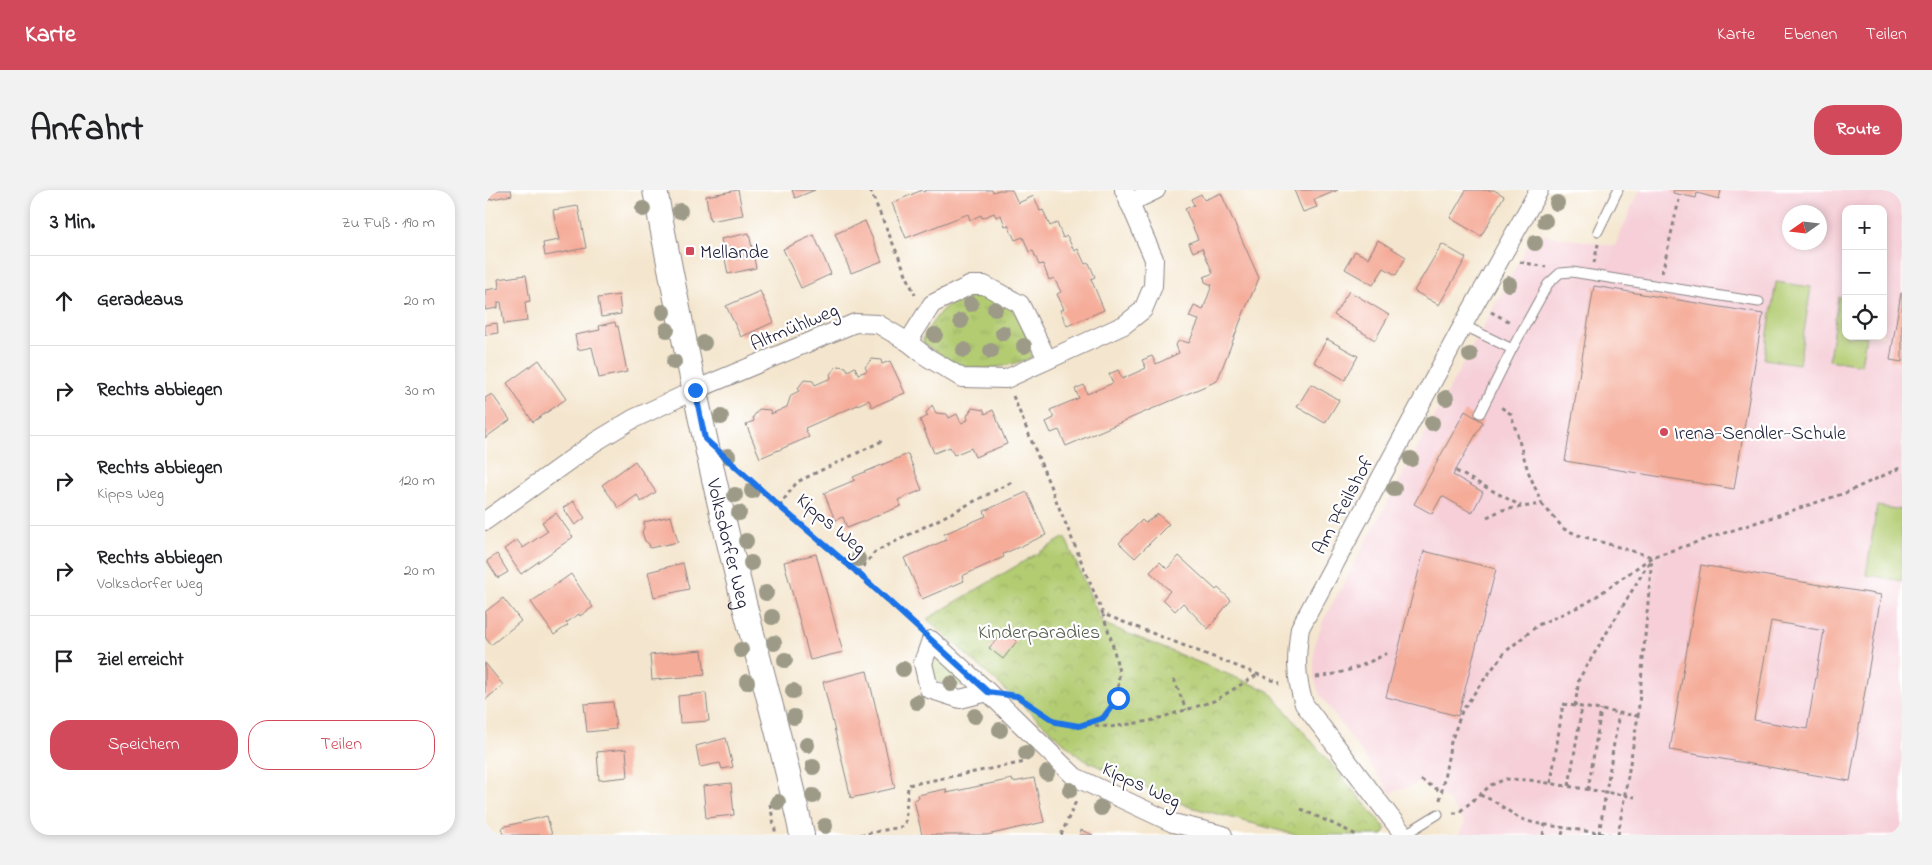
<!DOCTYPE html>
<html lang="de">
<head>
<meta charset="utf-8">
<style>
  :root { --surface:#fff; --page:#f2f2f2; --text:#202124; --muted:#757577; --line:#e0e0e0; --accent:#d1495b }
  body { margin:0; font-family:"Indie Flower",sans-serif; background:var(--page); color:var(--text) }
  .controls { position:absolute; right:15px; top:15px; display:grid; overflow:hidden; border-radius:10px; box-shadow:0 2px 8px #0003 }
  .controls button { width:45px; height:45px; display:grid; place-items:center; padding:0; border:0; border-bottom:1px solid var(--line); background:var(--surface); color:var(--text); font:25px sans-serif }
  .compass { position:absolute; left:1297px; top:15px; width:45px; height:45px; border-radius:50%; background:var(--surface); box-shadow:0 2px 8px #0003; rotate:256deg }
  .stop { position:absolute; width:15px; height:15px; margin:-11px; border:4px solid #1a73e8; border-radius:50%; background:#fff }
  .stop.end { background:#1a73e8; border-color:#fff; box-shadow:0 1px 5px #0008 }
  .list { margin:0; padding:0; list-style:none }
  h2 { display:flex; justify-content:space-between; align-items:center; height:65px; margin:0; padding:0 20px; font-size:21px }
  h2 small { font-size:16px; font-weight:400; color:var(--muted) }
  .list li { display:grid; grid-template-columns:32px 1fr auto; gap:15px; align-items:center; box-sizing:border-box; height:90px; padding:0 20px; border-top:1px solid var(--line) }
  .list b { display:block; font-size:19px; white-space:nowrap }
  .list p { margin:0; font-size:16px; white-space:nowrap; color:var(--muted) }
  .list em { font-size:16px; font-style:normal; color:var(--muted) }
  .actions { display:flex; gap:10px; padding:15px 20px }
  .actions a { flex:1; padding:11px 0; border:1px solid var(--accent); border-radius:20px; text-align:center; font-size:18px; color:var(--accent) }
  .actions .main { background:var(--accent); color:#fff }
  .icon { flex:none; width:28px; height:28px; fill:none; stroke:currentColor; stroke-width:2; stroke-linecap:round; stroke-linejoin:round }
  .map { position:relative; flex:none; width:1417px; height:645px; overflow:hidden; border-radius:20px }
  header { display:flex; align-items:center; gap:30px; box-sizing:border-box; height:70px; padding:0 25px; background:var(--accent); color:#fff }
  header strong { font-size:24px }
  nav { display:flex; gap:28px; margin-inline-start:auto; font-size:18px }
  .intro { display:flex; align-items:center; justify-content:space-between; box-sizing:border-box; height:120px; padding:0 30px }
  h1 { margin:0; font-size:35px }
  .button { padding:12px 22px; border-radius:20px; background:var(--accent); color:#fff; font-size:18px; font-weight:700 }
  main { display:flex; gap:30px; padding:0 30px }
  aside { flex:1; background:var(--surface); border-radius:20px; box-shadow:0 2px 8px #0003 }
  .map>svg:first-child { display:block }
  .built { fill:#f6cfd8; fill-rule:evenodd }
  .grass { fill:url(#grass-tufts); stroke:#6a7756 }
  .park { fill:url(#park-crowns); stroke:#6a7756 }
  .garden { fill:#b3cc72; stroke:#6a7756 }
  .building { fill:#f5ac99; fill-rule:evenodd }
  .lines { fill:none; stroke-linecap:round; stroke-linejoin:round }
  .lane-casing { stroke:#8b8484; stroke-width:11 }
  .street-casing { stroke:#8b8484; stroke-width:20 }
  .secondary-casing { stroke:#8b8484; stroke-width:26 }
  .path { stroke:#8b8484; stroke-width:3; stroke-dasharray:4 4; stroke-linecap:butt }
  .lane { stroke:#fff; stroke-width:9 }
  .street { stroke:#fff; stroke-width:18 }
  .secondary { stroke:#fff; stroke-width:24 }
  .tree { fill:#9d9b88 }
  .route { stroke:#1a73e8; stroke-width:6 }
  .poi-dot { fill:#d1495b; stroke:#fff; stroke-width:2 }
  .labels { text-anchor:middle; stroke-width:4.5; stroke-linejoin:round; paint-order:stroke }
  .poi-label { font-size:20px; fill:#22223b; stroke:#fff; text-anchor:start }
  .street-label { font-size:20px; fill:#22223b; stroke:#fff }
  .park-label { font-size:20px; fill:#555e4e; stroke:#fff }
</style>
</head>
<body>
<header>
<strong>Karte</strong>
<nav><a>Karte</a><a>Ebenen</a><a>Teilen</a></nav>
</header>
<div class="intro"><h1>Anfahrt</h1><a class="button">Route</a></div>
<main>
<aside>
<h2>3 Min.<small>Zu Fuß · 190 m</small></h2>
<ul class="list">
<li><svg class="icon" aria-label="ahead" viewBox="0 0 24 24"><path d="M12 20V5M6 11l6-6 6 6"/></svg><div><b>Geradeaus</b></div><em>20 m</em></li>
<li><svg class="icon" aria-label="right" viewBox="0 0 24 24"><path d="M7 20v-9h11M14 6l5 5-5 5"/></svg><div><b>Rechts abbiegen</b></div><em>30 m</em></li>
<li><svg class="icon" aria-label="right" viewBox="0 0 24 24"><path d="M7 20v-9h11M14 6l5 5-5 5"/></svg><div><b>Rechts abbiegen</b><p>Kipps Weg</p></div><em>120 m</em></li>
<li><svg class="icon" aria-label="right" viewBox="0 0 24 24"><path d="M7 20v-9h11M14 6l5 5-5 5"/></svg><div><b>Rechts abbiegen</b><p>Volksdorfer Weg</p></div><em>20 m</em></li>
<li><svg class="icon" aria-label="arrive" viewBox="0 0 24 24"><path d="M6 21V4h12l-3 4 3 4H6"/></svg><div><b>Ziel erreicht</b></div></li>
</ul>
<div class="actions"><a class="main">Speichern</a><a>Teilen</a></div>
</aside>
<div class="map">
<svg width="1417" height="645" viewBox="0 0 1417 645">
  <defs>
    <pattern id="grass-tufts" width="24" height="20" patternUnits="userSpaceOnUse" patternTransform="scale(1.25)"><rect width="24" height="20" fill="#b3cc72"/><path d="M3 7l-1-3M5 7V3M7 7l1-3M15 17l-1-3M17 17v-4M19 17l1-3" fill="none" stroke="#9aaf64"/></pattern>
    <pattern id="park-crowns" width="20" height="18" patternUnits="userSpaceOnUse" patternTransform="scale(1.25)"><rect width="20" height="18" fill="#b3cc72"/><path d="M2 6a3 3 0 1 1 6 0M12 15a3 3 0 1 1 6 0" fill="none" stroke="#9aaf64"/></pattern>
  </defs>
  <rect width="100%" height="100%" fill="#fff"/>
  <filter id="ink" filterUnits="userSpaceOnUse"><feTurbulence type="fractalNoise" baseFrequency=".02" numOctaves="2"/><feDisplacementMap in="SourceGraphic" scale="10" xChannelSelector="R" yChannelSelector="G"/><feConvolveMatrix kernelMatrix="1 2 1 2 8 2 1 2 1" color-interpolation-filters="sRGB"/></filter>
  <filter id="wash" filterUnits="userSpaceOnUse"><feTurbulence type="fractalNoise" baseFrequency=".0096" numOctaves="4" result="noise"/><feDisplacementMap in="SourceGraphic" scale="20" xChannelSelector="R" yChannelSelector="G"/><feGaussianBlur stdDeviation="1.12" result="paint"/><feColorMatrix in="noise" values="0 0 0 0 0 0 0 0 0 0 0 0 0 0 0 0 0 1.4 0 .05"/><feComposite in="paint" operator="in"/></filter>
  <g filter="url(#wash)">
    <rect width="100%" height="100%" fill="#f4e6ce"/>
    <path class="built" d="M 1154,0 L 1417,0 L 1417,645 L 973,645 L 980,633 L 962,609 L 934,593 L 906,603 L 835,505 L 829,487 L 829,471 L 830,454 L 838,431 L 1049,43 L 1130,56 ZM 1361,19 L 1398,19 L 1398,146 L 1361,146 ZM 1304,22 L 1334,22 L 1334,52 L 1304,52 Z"/>
    <g class="grass">
      <path d="M 497,104 C 505,108 516,110 523,115 C 534,123 547,155 546,168 C 521,177 491,185 466,171 C 456,165 448,159 439,154 L 438,148 C 456,118 461,110 497,104 Z"/>
      <polygon points="451,470 456,471 479,491 477,495 472,496 448,491 446,471"/>
    </g>
    <polygon class="park" points="580,347 617,433 784,501 901,639 898,645 811,645 702,616 597,569 442,429"/>
    <g class="garden">
      <polygon points="1291,92 1326,97 1314,174 1279,169"/>
      <polygon points="1353,107 1361,108 1361,146 1381,146 1376,175 1344,170"/>
      <polygon points="1392,316 1417,320 1417,391 1381,385"/>
    </g>
    <g id="blocks">
      <g class="building">
        <polygon points="0,0 26,0 27,5 3,10"/>
        <polygon points="253,0 258,25 225,31 221,6"/>
        <polygon points="307,0 330,0 310,8"/>
        <polygon points="437,0 438,2 442,0 507,0 508,2 514,0 527,0 533,13 549,6 555,21 558,20 565,36 572,33 578,48 582,46 589,61 593,59 600,74 604,73 610,87 606,89 619,120 582,136 575,120 579,119 572,104 576,102 569,88 564,90 558,74 554,75 548,61 544,62 538,47 530,50 523,35 520,36 516,25 511,27 509,23 497,28 496,25 485,30 483,24 421,48 407,13"/>
        <polygon points="809,0 853,0 829,10 832,17 818,22"/>
        <polygon points="981,0 1009,0 1019,6 996,46 965,28"/>
        <polygon points="1189,0 1236,0 1234,9 1212,3 1211,8 1188,3"/>
        <polygon points="736,3 774,88 759,122 732,191 581,256 574,240 566,243 561,232 569,228 565,220 594,208 590,199 599,195 602,204 628,193 624,184 633,180 637,189 661,178 657,170 667,166 671,174 694,163 691,155 694,150 704,153 714,130 704,127 709,116 718,120 727,95 720,92 719,87 728,83 717,58 708,62 704,53 713,49 700,19 709,15 706,9 716,4 719,10"/>
        <polygon points="93,16 101,58 60,66 58,53 74,50 68,20"/>
        <polygon points="380,31 397,71 366,83 350,44"/>
        <polygon points="264,43 271,78 243,84 236,49"/>
        <polygon points="329,45 346,84 316,98 298,59"/>
        <polygon points="893,50 921,67 911,85 899,78 888,95 860,79 870,61 883,68"/>
        <polygon points="957,54 981,68 954,115 929,101"/>
        <polygon points="41,85 45,111 40,112 42,131 19,134 16,112 13,112 13,118 0,120 0,100 14,98 13,89"/>
        <polygon points="1109,96 1278,124 1249,299 1080,271"/>
        <polygon points="275,101 289,132 256,147 241,116"/>
        <polygon points="864,101 904,125 890,150 849,125"/>
        <polygon points="1416,103 1417,103 1417,172 1405,170"/>
        <polygon points="134,105 136,124 116,127 113,108"/>
        <polygon points="130,132 131,137 133,136 142,182 114,188 107,157 93,160 90,145 115,140 114,136"/>
        <polygon points="12,133 13,143 0,145 0,135"/>
        <polygon points="842,149 873,166 860,190 829,172"/>
        <polygon points="387,169 396,170 397,174 405,171 420,203 387,217 384,210 320,238 324,247 275,268 261,234 269,231 268,227 274,219 285,220 286,224 302,217 306,205 314,201 313,198 319,190 328,191 330,195 346,188 345,184 352,176 361,177 363,181 370,177 373,184 382,181 380,177"/>
        <polygon points="54,170 81,209 48,232 22,193"/>
        <polygon points="826,194 854,210 840,233 812,217"/>
        <polygon points="7,204 25,230 0,248 0,208"/>
        <polygon points="447,215 451,223 462,224 464,228 472,224 476,233 483,230 482,226 487,218 499,220 500,224 508,220 522,254 490,267 486,258 469,265 465,257 449,263 435,230 443,226 441,223"/>
        <polygon points="980,221 998,232 968,285 998,302 987,323 957,306 947,324 929,314"/>
        <polygon points="423,264 437,300 413,310 416,316 362,338 358,327 350,330 339,303 370,290 368,287"/>
        <polygon points="150,271 171,302 156,312 152,305 134,318 117,295"/>
        <polygon points="542,302 561,345 518,364 519,367 477,386 479,391 437,409 419,368 461,350 459,344 501,326 499,321"/>
        <polygon points="88,311 100,328 90,335 78,318"/>
        <polygon points="71,323 88,347 36,384 19,359 32,350 38,358 63,341 57,332"/>
        <polygon points="673,324 684,334 650,368 634,353 657,330 660,333"/>
        <polygon points="186,326 193,352 165,358 164,354 160,351 157,342 159,338 159,332"/>
        <polygon points="939,361 1011,379 973,526 901,507"/>
        <polygon points="12,364 23,382 13,388 2,371"/>
        <polygon points="331,364 358,462 325,470 299,372"/>
        <polygon points="694,366 731,400 733,398 746,410 723,439 698,413 690,421 678,409 685,401 665,382 675,372 682,379"/>
        <polygon points="198,373 204,399 169,407 163,382"/>
        <path d="M 1216,375 L 1396,405 L 1365,591 L 1185,560 ZM 1286,431 L 1339,441 L 1322,539 L 1269,530 Z"/>
        <polygon points="86,384 108,417 95,426 94,424 81,433 83,435 69,445 46,412"/>
        <polygon points="18,408 36,431 6,455 0,447 0,422"/>
        <polygon points="519,441 532,451 518,469 504,458"/>
        <polygon points="217,460 220,485 167,490 165,465"/>
        <polygon points="0,473 18,495 0,510"/>
        <polygon points="382,481 410,598 366,608 338,492"/>
        <polygon points="221,503 224,531 195,533 193,506"/>
        <polygon points="128,512 131,539 102,542 99,514"/>
        <polygon points="241,548 248,577 237,579 235,573 215,577 211,556"/>
        <polygon points="141,559 143,587 114,590 112,562"/>
        <polygon points="549,588 559,632 502,645 437,645 429,610 434,608 433,605 461,599 462,603 527,589 528,592"/>
        <polygon points="246,593 249,625 221,628 218,596"/>
        <polygon points="62,626 67,645 19,645 17,637"/>
        <polygon points="596,640 608,645 594,645"/>
      </g>
    </g>
  </g>
  <g filter="url(#ink)">
    <use href="#blocks" fill-opacity="0" stroke="#8b8484" stroke-width="1"/>
    <g class="lines">
      <defs>
        <g id="lane">
          <polyline points="1113,41 1133,0"/>
          <polyline points="978,135 1027,159 995,223"/>
          <polyline points="1027,159 1063,94 1075,83 1087,82 1274,112"/>
          <polyline points="919,645 953,624"/>
        </g>
        <g id="street">
          <polyline points="644,13 671,0"/>
          <polyline points="423,152 447,114 486,95 499,95 535,114 562,169"/>
          <polyline points="0,331 110,252 148,229 210,200 370,133 393,134 423,152 442,167 477,188 521,189 639,135 658,120 668,96 669,69 639,0"/>
          <polyline points="503,502 475,509 444,499 438,473 446,450 503,502 590,587 688,633 738,645"/>
          <path d="M 919,645 L 819,514 C 810,486 811,467 815,438 L 978,135 L 1054,0"/>
        </g>
        <g id="secondary">
          <path id="s1" d="M 170,0 C 194,126 219,253 250,377 C 272,467 298,555 317,645"/>
        </g>
      </defs>
      <use href="#lane" class="lane-casing"/>
      <use href="#street" class="street-casing"/>
      <use href="#secondary" class="secondary-casing"/>
      <g class="path">
        <polyline points="385,0 430,105"/>
        <polyline points="1035,72 1061,77"/>
        <polyline points="1109,73 1113,54"/>
        <polyline points="1177,83 1194,10"/>
        <polyline points="1006,122 1027,133"/>
        <polyline points="528,206 618,424 795,493"/>
        <polyline points="250,276 433,438"/>
        <polyline points="971,281 1036,316"/>
        <polyline points="1057,314 1079,339 1093,345 1167,367"/>
        <polyline points="294,316 312,292 397,251"/>
        <polyline points="1002,327 1017,320 1057,314 1043,281 1026,224 1014,216"/>
        <polyline points="373,383 390,362 527,292"/>
        <path d="M 831,487 C 857,484 879,476 902,463"/>
        <polyline points="689,489 701,520"/>
        <polyline points="1090,516 1094,489 1166,369"/>
        <polyline points="548,517 571,532 594,536 618,528 633,508 634,482 627,452 618,425"/>
        <polyline points="602,534 625,537 665,531 729,511 772,485"/>
        <polyline points="936,590 957,602"/>
        <polyline points="1066,593 1078,514 1153,526"/>
        <polyline points="1084,596 1097,517"/>
        <polyline points="1103,600 1116,520"/>
        <polyline points="995,605 1009,611 1034,628 1049,633 1126,645"/>
        <polyline points="955,610 966,552 977,521 995,495 1020,462 1053,435 1102,413 1167,367 1360,303 1417,277"/>
        <polyline points="285,614 291,645"/>
        <polyline points="816,619 872,645"/>
        <polyline points="968,623 973,623 1006,595 1021,589 1044,590 1150,607"/>
        <polyline points="1114,644 1134,523"/>
        <polyline points="375,645 420,636 423,595 540,572 544,568"/>
        <polyline points="576,645 592,609"/>
        <polyline points="1058,645 1060,634"/>
        <polyline points="1077,645 1079,637"/>
        <polyline points="1133,645 1153,526 1167,367"/>
      </g>
      <use href="#lane" class="lane"/>
      <use href="#street" class="street"/>
      <use href="#secondary" class="secondary"/>
    </g>
    <g class="tree">
      <circle cx="1072" cy="13" r="8"/>
      <circle cx="158" cy="19" r="8"/>
      <circle cx="195" cy="21" r="8"/>
      <circle cx="1060" cy="31" r="8"/>
      <circle cx="1050" cy="53" r="8"/>
      <circle cx="1024" cy="94" r="8"/>
      <circle cx="486" cy="114" r="8"/>
      <circle cx="510" cy="119" r="8"/>
      <circle cx="178" cy="122" r="8"/>
      <circle cx="476" cy="131" r="8"/>
      <circle cx="182" cy="140" r="8"/>
      <circle cx="518" cy="143" r="8"/>
      <circle cx="450" cy="145" r="8"/>
      <circle cx="219" cy="153" r="8"/>
      <circle cx="539" cy="156" r="8"/>
      <circle cx="479" cy="160" r="8"/>
      <circle cx="506" cy="161" r="8"/>
      <circle cx="985" cy="165" r="8"/>
      <circle cx="189" cy="172" r="8"/>
      <circle cx="961" cy="208" r="8"/>
      <circle cx="236" cy="227" r="8"/>
      <circle cx="947" cy="233" r="8"/>
      <circle cx="243" cy="266" r="8"/>
      <circle cx="926" cy="269" r="8"/>
      <circle cx="909" cy="299" r="8"/>
      <circle cx="267" cy="301" r="8"/>
      <circle cx="250" cy="305" r="8"/>
      <circle cx="254" cy="323" r="8"/>
      <circle cx="261" cy="351" r="8"/>
      <circle cx="373" cy="369" r="8"/>
      <circle cx="266" cy="373" r="8"/>
      <circle cx="281" cy="403" r="8"/>
      <circle cx="287" cy="427" r="8"/>
      <circle cx="289" cy="453" r="8"/>
      <circle cx="256" cy="460" r="8"/>
      <circle cx="300" cy="470" r="8"/>
      <circle cx="418" cy="479" r="8"/>
      <circle cx="262" cy="492" r="8"/>
      <circle cx="466" cy="494" r="8"/>
      <circle cx="308" cy="501" r="8"/>
      <circle cx="432" cy="512" r="8"/>
      <circle cx="490" cy="526" r="8"/>
      <circle cx="309" cy="527" r="8"/>
      <circle cx="515" cy="540" r="8"/>
      <circle cx="322" cy="555" r="8"/>
      <circle cx="541" cy="563" r="8"/>
      <circle cx="328" cy="577" r="8"/>
      <circle cx="562" cy="583" r="8"/>
      <circle cx="585" cy="600" r="8"/>
      <circle cx="328" cy="606" r="8"/>
      <circle cx="293" cy="612" r="8"/>
      <circle cx="616" cy="618" r="8"/>
      <circle cx="340" cy="636" r="8"/>
    </g>
  </g>
  <g class="lines" filter="url(#ink)">
    <polyline class="route" points="210,200 220,249 294,316 373,383 503,502 532,506 571,532 594,536 618,528 633,508"/>
  </g>
  <g class="poi-dot">
    <rect x="200" y="56" width="10" height="10" rx="2.5"/>
    <circle cx="1179" cy="242" r="5"/>
  </g>
  <g class="labels">
    <g class="poi-label">
      <text x="215" y="68">Mellande</text>
      <text x="1189" y="249">Irena-Sendler-Schule</text>
    </g>
    <g class="street-label">
      <text transform="translate(309 136) rotate(-23)" y="7">Altmühlweg</text>
      <text transform="translate(857 315) rotate(-62)" y="7">Am Pfeilshof</text>
      <text transform="translate(347 333) rotate(40)" y="7">Kipps Weg</text>
      <text dy="7" stroke="none"><textPath href="#s1" startOffset="361">Volksdorfer Weg</textPath></text>
      <text transform="translate(657 594) rotate(25)" y="7">Kipps Weg</text>
    </g>
    <g class="park-label">
      <text x="554" y="448">Kinderparadies</text>
    </g>
  </g>
</svg>
<div class="controls">
<button>+</button>
<button>−</button>
<button><svg class="icon" aria-label="locate" viewBox="0 0 24 24"><circle cx="12" cy="12" r="6"/><path d="M12 2v4M12 18v4M2 12h4M18 12h4"/></svg></button>
</div>
<svg class="compass" viewBox="-18 -18 36 36"><path d="M0-13l5 13h-10z" fill="#e53935"/><path d="M0 13l5-13h-10z" fill="#757577"/></svg>
<div class="stop" style="left:633px;top:508px"></div>
<div class="stop end" style="left:210px;top:200px"></div>
</div>
</main>
</body>
</html>
